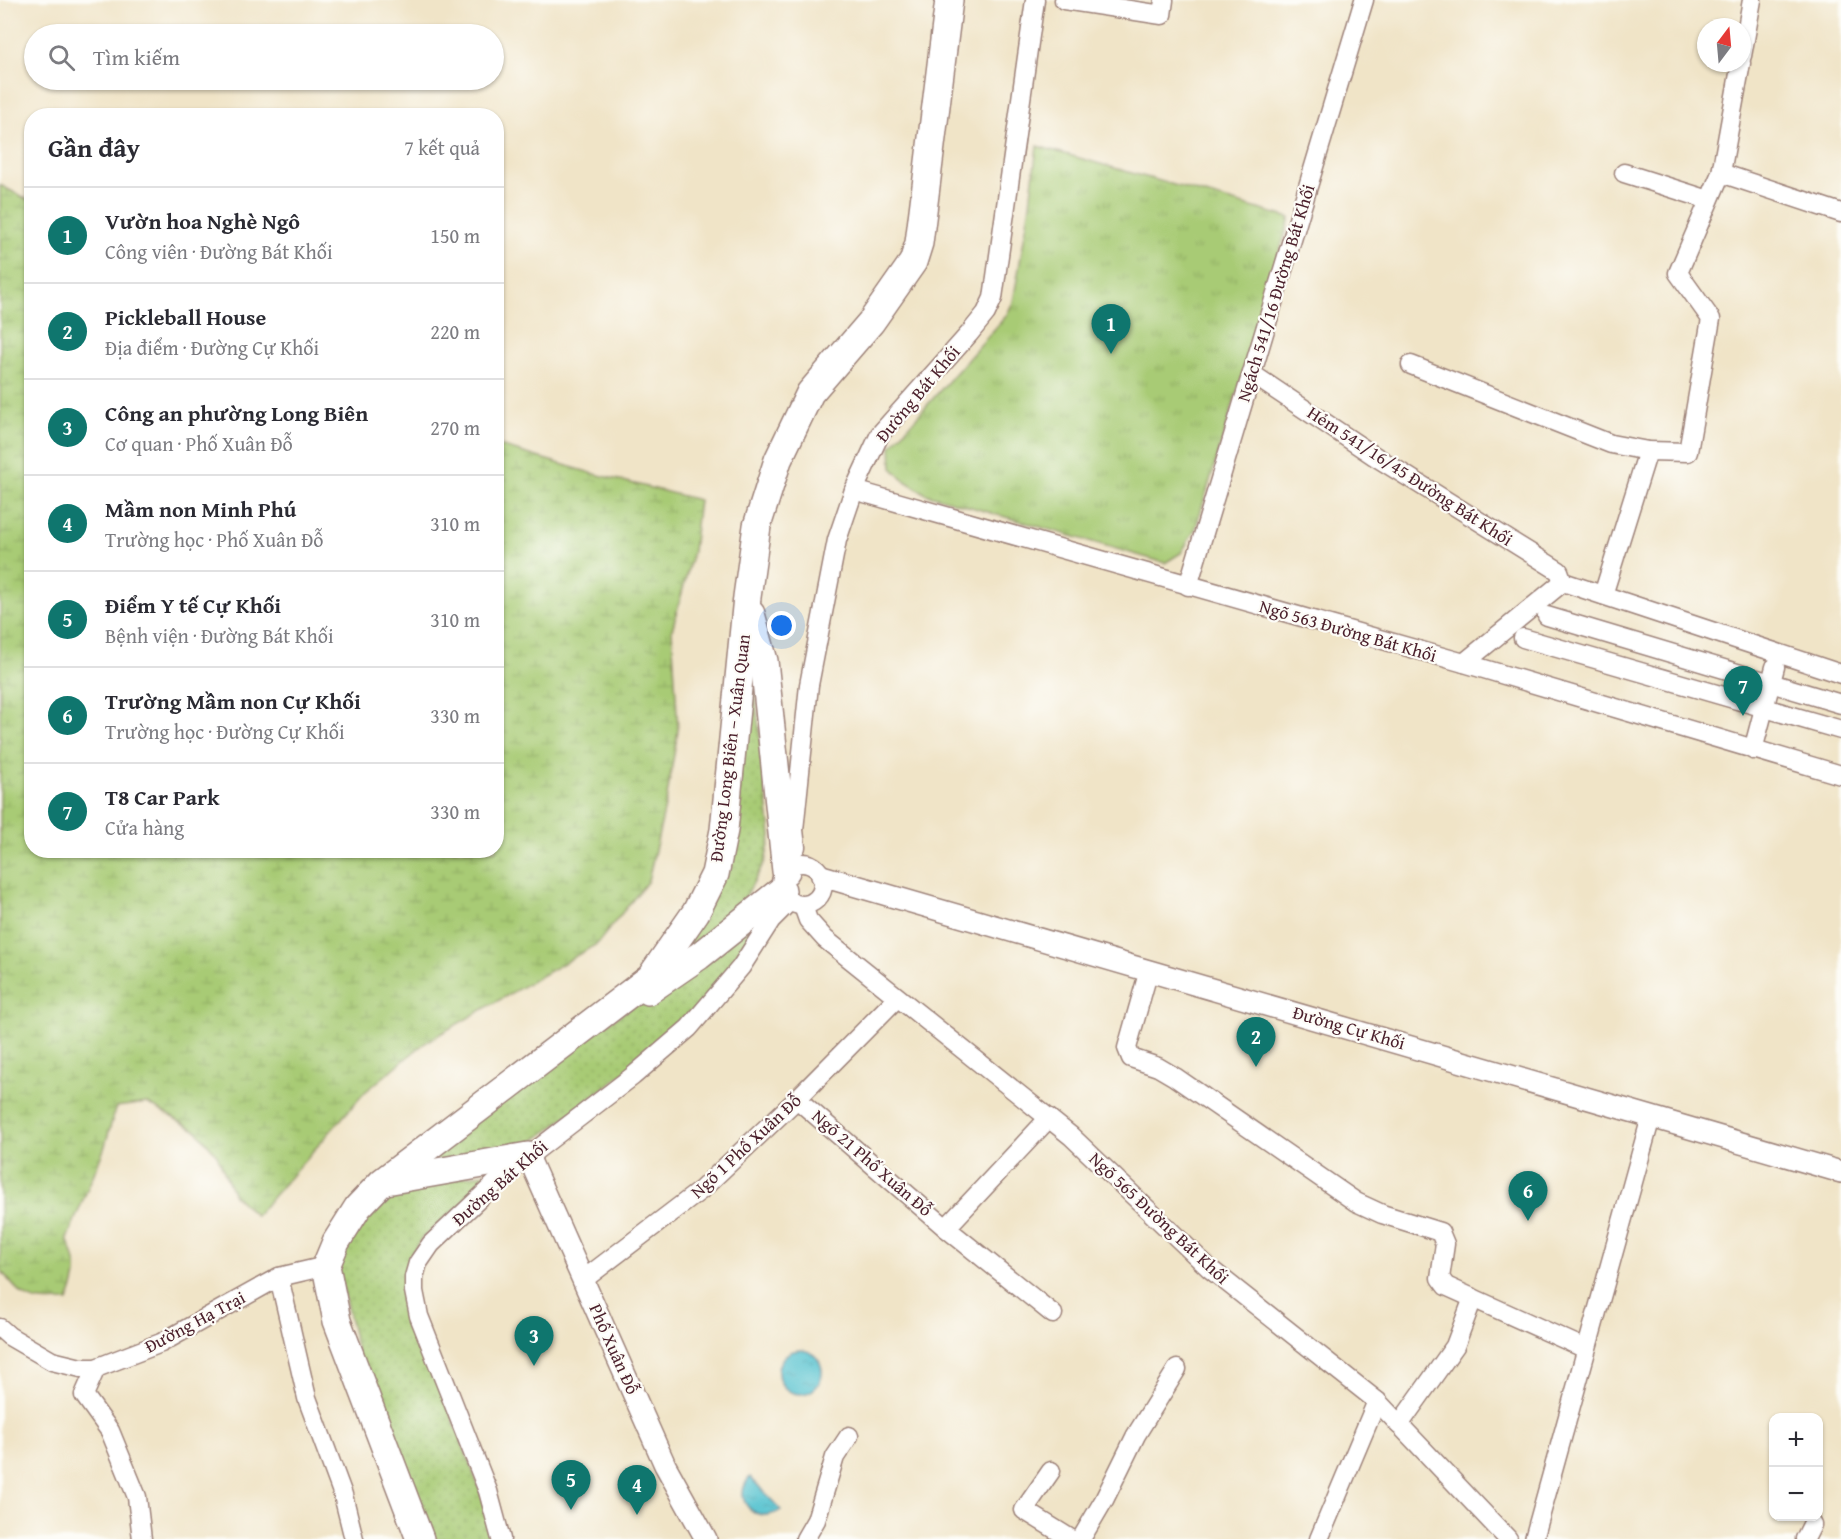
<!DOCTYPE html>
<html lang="vi">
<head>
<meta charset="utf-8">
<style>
  :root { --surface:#fff; --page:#f7f7f7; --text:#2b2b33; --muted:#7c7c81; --line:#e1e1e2; --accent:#0f766e }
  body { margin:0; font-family:"Gentium Book Plus",serif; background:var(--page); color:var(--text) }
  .controls { position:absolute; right:18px; bottom:18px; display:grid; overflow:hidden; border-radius:12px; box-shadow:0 2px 4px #0004 }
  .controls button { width:54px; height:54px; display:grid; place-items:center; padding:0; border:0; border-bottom:2px solid var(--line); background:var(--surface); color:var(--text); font:30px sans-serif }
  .compass { position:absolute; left:1697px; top:18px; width:54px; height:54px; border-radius:50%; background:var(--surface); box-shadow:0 2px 4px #0004; rotate:16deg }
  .you { position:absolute; left:782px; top:626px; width:21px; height:21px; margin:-15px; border:4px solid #fff; border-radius:50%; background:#1a73e8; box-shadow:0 0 0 9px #1a73e833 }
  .badge { display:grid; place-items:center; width:39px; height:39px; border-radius:50%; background:var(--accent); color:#fff; font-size:20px; font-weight:700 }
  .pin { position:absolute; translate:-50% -50px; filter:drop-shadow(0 2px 3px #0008) }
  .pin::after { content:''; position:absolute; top:32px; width:21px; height:18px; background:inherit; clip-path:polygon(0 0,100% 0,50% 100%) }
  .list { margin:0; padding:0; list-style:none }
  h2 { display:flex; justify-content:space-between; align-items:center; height:78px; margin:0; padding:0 24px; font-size:26px }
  h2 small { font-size:20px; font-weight:400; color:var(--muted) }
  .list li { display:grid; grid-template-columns:39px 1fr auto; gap:18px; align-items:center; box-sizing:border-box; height:96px; padding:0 24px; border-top:2px solid var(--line) }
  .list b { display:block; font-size:22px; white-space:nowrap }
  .list p { margin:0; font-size:20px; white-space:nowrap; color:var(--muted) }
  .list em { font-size:20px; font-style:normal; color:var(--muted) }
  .icon { flex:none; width:33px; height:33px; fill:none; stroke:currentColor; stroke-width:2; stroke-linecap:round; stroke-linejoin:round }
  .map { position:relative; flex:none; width:1841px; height:1539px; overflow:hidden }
  .search { position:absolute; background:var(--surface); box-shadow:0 2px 4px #0004; left:24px; top:24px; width:480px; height:66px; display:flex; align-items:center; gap:15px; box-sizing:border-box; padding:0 21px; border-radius:33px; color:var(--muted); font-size:22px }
  .panel { position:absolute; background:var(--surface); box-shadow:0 2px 4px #0004; left:24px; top:108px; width:480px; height:750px; border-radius:24px }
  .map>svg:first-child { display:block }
  .grass { fill:url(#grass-dots); stroke:#797550; stroke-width:1.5 }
  .wetland { fill:url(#wetland-marsh); stroke:#797550; stroke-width:1.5 }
  .park { fill:url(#park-tufts); stroke:#797550; stroke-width:1.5 }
  .water { fill:url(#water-ripples); stroke:#50717e; stroke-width:1.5 }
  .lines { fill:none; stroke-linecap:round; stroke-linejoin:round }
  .minor-casing { stroke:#9d8279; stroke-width:21 }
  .tertiary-casing { stroke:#9d8279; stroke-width:24 }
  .primary-casing { stroke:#9d8279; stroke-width:30 }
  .minor { stroke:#fff; stroke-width:18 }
  .tertiary { stroke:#fff; stroke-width:21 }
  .primary { stroke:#fff; stroke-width:27 }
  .labels { text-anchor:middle; stroke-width:4.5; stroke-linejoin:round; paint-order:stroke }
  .street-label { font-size:18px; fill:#4a1f2b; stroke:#fdfcf7 }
</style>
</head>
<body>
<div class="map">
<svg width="1841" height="1539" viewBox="0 0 1841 1539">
  <defs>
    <pattern id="grass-dots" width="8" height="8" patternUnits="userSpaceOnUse" patternTransform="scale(1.5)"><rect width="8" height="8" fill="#a8cb75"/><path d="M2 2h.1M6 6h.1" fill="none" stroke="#92ae65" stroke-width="1.8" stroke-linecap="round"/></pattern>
    <pattern id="wetland-marsh" width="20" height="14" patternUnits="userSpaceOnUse" patternTransform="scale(1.5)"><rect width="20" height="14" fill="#a8cb75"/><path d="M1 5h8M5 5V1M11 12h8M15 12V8" fill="none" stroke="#92ae65"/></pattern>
    <pattern id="park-tufts" width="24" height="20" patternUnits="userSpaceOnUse" patternTransform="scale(1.5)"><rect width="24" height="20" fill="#a8cb75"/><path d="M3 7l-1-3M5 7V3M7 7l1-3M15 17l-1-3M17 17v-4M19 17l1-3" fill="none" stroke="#92ae65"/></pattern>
    <pattern id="water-ripples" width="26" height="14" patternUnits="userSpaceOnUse" patternTransform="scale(1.5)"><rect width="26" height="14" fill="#57c3d0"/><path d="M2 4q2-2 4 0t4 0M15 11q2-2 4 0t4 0" fill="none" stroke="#4da7b3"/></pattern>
  </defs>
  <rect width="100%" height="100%" fill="#fdfcf7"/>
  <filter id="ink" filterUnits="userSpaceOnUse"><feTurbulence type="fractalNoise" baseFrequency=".0167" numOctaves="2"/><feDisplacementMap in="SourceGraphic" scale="12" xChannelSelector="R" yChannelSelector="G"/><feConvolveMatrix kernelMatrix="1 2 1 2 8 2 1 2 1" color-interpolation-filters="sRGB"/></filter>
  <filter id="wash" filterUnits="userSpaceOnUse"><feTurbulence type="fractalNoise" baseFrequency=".008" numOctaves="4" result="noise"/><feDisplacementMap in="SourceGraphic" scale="24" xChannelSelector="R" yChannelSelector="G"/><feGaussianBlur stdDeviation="1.35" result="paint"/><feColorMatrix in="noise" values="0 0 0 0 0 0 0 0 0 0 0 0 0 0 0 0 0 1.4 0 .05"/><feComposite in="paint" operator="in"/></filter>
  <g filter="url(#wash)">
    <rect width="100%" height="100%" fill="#f0e4c7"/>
    <g class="grass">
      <polygon points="751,657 771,836 765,861 740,907 662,973 694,925"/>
      <path d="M 758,922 C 720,1009 611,1081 537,1139 L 528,1144 L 414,1166 L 611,1021 Z"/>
      <path d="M 502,1171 L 422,1238 C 410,1254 405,1270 404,1290 L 484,1501 L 493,1539 L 427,1539 L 359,1361 L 339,1271 L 341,1258 L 384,1189 Z"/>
    </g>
    <path class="wetland" d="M 0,185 L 32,202 L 32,850 L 496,850 L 497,445 L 591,473 L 699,500 L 693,551 L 672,630 L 678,730 L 666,802 L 648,881 L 597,944 L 426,1042 L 365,1092 L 256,1216 L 234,1195 L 217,1155 L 197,1131 L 147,1103 L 116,1107 L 104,1149 L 67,1239 C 79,1265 79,1275 68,1301 C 28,1303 24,1300 0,1269 Z"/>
    <polygon class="park" points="1037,146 1290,218 1195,530 1181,553 1165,563 926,494 905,481 892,468 891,446 1006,316 1013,302 1029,211"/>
    <g class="water">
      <circle cx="800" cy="1372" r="22"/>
      <path d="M 750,1477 L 781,1510 C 757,1526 730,1500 750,1477 Z"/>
    </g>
  </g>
  <g filter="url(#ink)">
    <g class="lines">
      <defs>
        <g id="minor">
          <polyline points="1064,0 1162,15 1164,0"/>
          <polyline points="1742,56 1752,0"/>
          <polyline points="1624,173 1709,200"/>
          <polyline points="1721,173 1841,213"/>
          <polyline points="1411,365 1611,444 1648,451"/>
          <polyline points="1252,374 1373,455 1559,571 1563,582"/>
          <polyline points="854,490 1464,663 1841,775"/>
          <polyline points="1563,582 1841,674"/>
          <polyline points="1188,586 1364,0"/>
          <polyline points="1603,595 1648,451 1688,452 1711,319 1678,273 1721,173 1741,63"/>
          <polyline points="1547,616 1841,704"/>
          <polyline points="1523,638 1841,730"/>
          <polyline points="1464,663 1563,582"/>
          <polyline points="1753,750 1775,667"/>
          <polyline points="796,847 794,830 809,685 837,540 854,490 880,434 969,334 986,313 993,298 1035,0"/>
          <circle cx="802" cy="884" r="21"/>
          <polyline points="803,906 808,920 825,939 1071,1136 1209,1268 1377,1401 1508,1539"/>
          <polyline points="1149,970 1127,1048 1131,1058 1158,1067 1175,1077 1356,1202 1382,1214 1440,1232 1445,1244 1440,1278 1446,1286 1586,1349"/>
          <polyline points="797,1099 946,1228 1053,1314"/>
          <polyline points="946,1228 1049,1118"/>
          <polyline points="279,1277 307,1398 343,1495 354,1539"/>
          <polyline points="583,1280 701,1190 797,1099 896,999"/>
          <polyline points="0,1328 9,1336 52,1361 81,1368 96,1368 161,1343 279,1277 326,1266"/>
          <polyline points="96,1368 84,1395 110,1431 137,1497 142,1539"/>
          <polyline points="1399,1425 1455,1346 1473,1298"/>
          <polyline points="1051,1471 1024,1510 1071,1539"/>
          <polyline points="501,1539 488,1491 419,1316 414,1291 414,1277 418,1263 431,1244 504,1175 633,1076 689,1028 741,967 771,920 790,901"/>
          <polyline points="805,1539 816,1520 835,1457 849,1436"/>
          <polyline points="1081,1539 1104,1500 1136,1435 1177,1369"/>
          <polyline points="1319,1539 1377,1401"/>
          <polyline points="1534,1539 1651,1117"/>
          <polyline points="1805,1539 1812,1525"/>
        </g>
        <g id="tertiary">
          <polyline points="822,876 1841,1172"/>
          <polyline points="528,1156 665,1465 706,1539"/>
        </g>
        <g id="primary">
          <polyline points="751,614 764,661 786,871"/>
          <polyline points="648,991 699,956 782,890"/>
          <polyline points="386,1181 528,1156"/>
          <polyline points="420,1539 337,1321 326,1266 336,1242 358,1207 382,1182 650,978 696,912 715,874 724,830 747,597 757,526 778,460 810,393 871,322 913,262 919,243 949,0"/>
        </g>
      </defs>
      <use href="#minor" class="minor-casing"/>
      <use href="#tertiary" class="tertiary-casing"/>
      <use href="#primary" class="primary-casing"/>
      <use href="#minor" class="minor"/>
      <use href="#tertiary" class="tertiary"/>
      <use href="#primary" class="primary"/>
    </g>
  </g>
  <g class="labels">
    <g class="street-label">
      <text transform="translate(1276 293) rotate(-73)" y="6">Ngách 541/16 Đường Bát Khối</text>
      <text transform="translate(918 394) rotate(-50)" y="6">Đường Bát Khối</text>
      <text transform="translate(1410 476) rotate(33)" y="6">Hẻm 541/16/45 Đường Bát Khối</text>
      <text transform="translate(1348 631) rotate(16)" y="6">Ngõ 563 Đường Bát Khối</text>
      <text transform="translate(730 748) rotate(-83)" y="6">Đường Long Biên – Xuân Quan</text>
      <text transform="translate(1349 1028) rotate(16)" y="6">Đường Cự Khối</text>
      <text transform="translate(746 1146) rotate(-43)" y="6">Ngõ 1 Phố Xuân Đỗ</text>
      <text transform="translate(872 1163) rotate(41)" y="6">Ngõ 21 Phố Xuân Đỗ</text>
      <text transform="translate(500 1183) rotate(-41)" y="6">Đường Bát Khối</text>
      <text transform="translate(1159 1218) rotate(43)" y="6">Ngõ 565 Đường Bát Khối</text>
      <text transform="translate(195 1322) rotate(-28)" y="6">Đường Hạ Trại</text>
      <text transform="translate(614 1349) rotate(66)" y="6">Phố Xuân Đỗ</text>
    </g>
  </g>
</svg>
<div class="controls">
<button>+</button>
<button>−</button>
</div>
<svg class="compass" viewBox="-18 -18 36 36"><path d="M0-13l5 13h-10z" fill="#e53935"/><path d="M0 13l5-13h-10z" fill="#7c7c81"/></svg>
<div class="you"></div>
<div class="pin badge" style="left:1111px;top:354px">1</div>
<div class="pin badge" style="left:1256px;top:1067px">2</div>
<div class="pin badge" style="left:534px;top:1366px">3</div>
<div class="pin badge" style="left:637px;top:1515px">4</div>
<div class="pin badge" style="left:571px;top:1510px">5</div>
<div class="pin badge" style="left:1528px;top:1221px">6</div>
<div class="pin badge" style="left:1743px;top:716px">7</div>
<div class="search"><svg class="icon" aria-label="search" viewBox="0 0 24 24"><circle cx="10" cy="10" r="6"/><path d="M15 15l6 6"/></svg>Tìm kiếm</div>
<section class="panel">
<h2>Gần đây<small>7 kết quả</small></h2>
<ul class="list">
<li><span class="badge">1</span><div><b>Vườn hoa Nghè Ngô</b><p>Công viên · Đường Bát Khối</p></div><em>150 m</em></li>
<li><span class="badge">2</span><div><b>Pickleball House</b><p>Địa điểm · Đường Cự Khối</p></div><em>220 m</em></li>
<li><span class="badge">3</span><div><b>Công an phường Long Biên</b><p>Cơ quan · Phố Xuân Đỗ</p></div><em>270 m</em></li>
<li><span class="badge">4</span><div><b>Mầm non Minh Phú</b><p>Trường học · Phố Xuân Đỗ</p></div><em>310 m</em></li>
<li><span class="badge">5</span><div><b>Điểm Y tế Cự Khối</b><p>Bệnh viện · Đường Bát Khối</p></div><em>310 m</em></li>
<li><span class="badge">6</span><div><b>Trường Mầm non Cự Khối</b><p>Trường học · Đường Cự Khối</p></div><em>330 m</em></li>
<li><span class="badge">7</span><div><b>T8 Car Park</b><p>Cửa hàng</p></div><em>330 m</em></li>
</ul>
</section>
</div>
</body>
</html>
